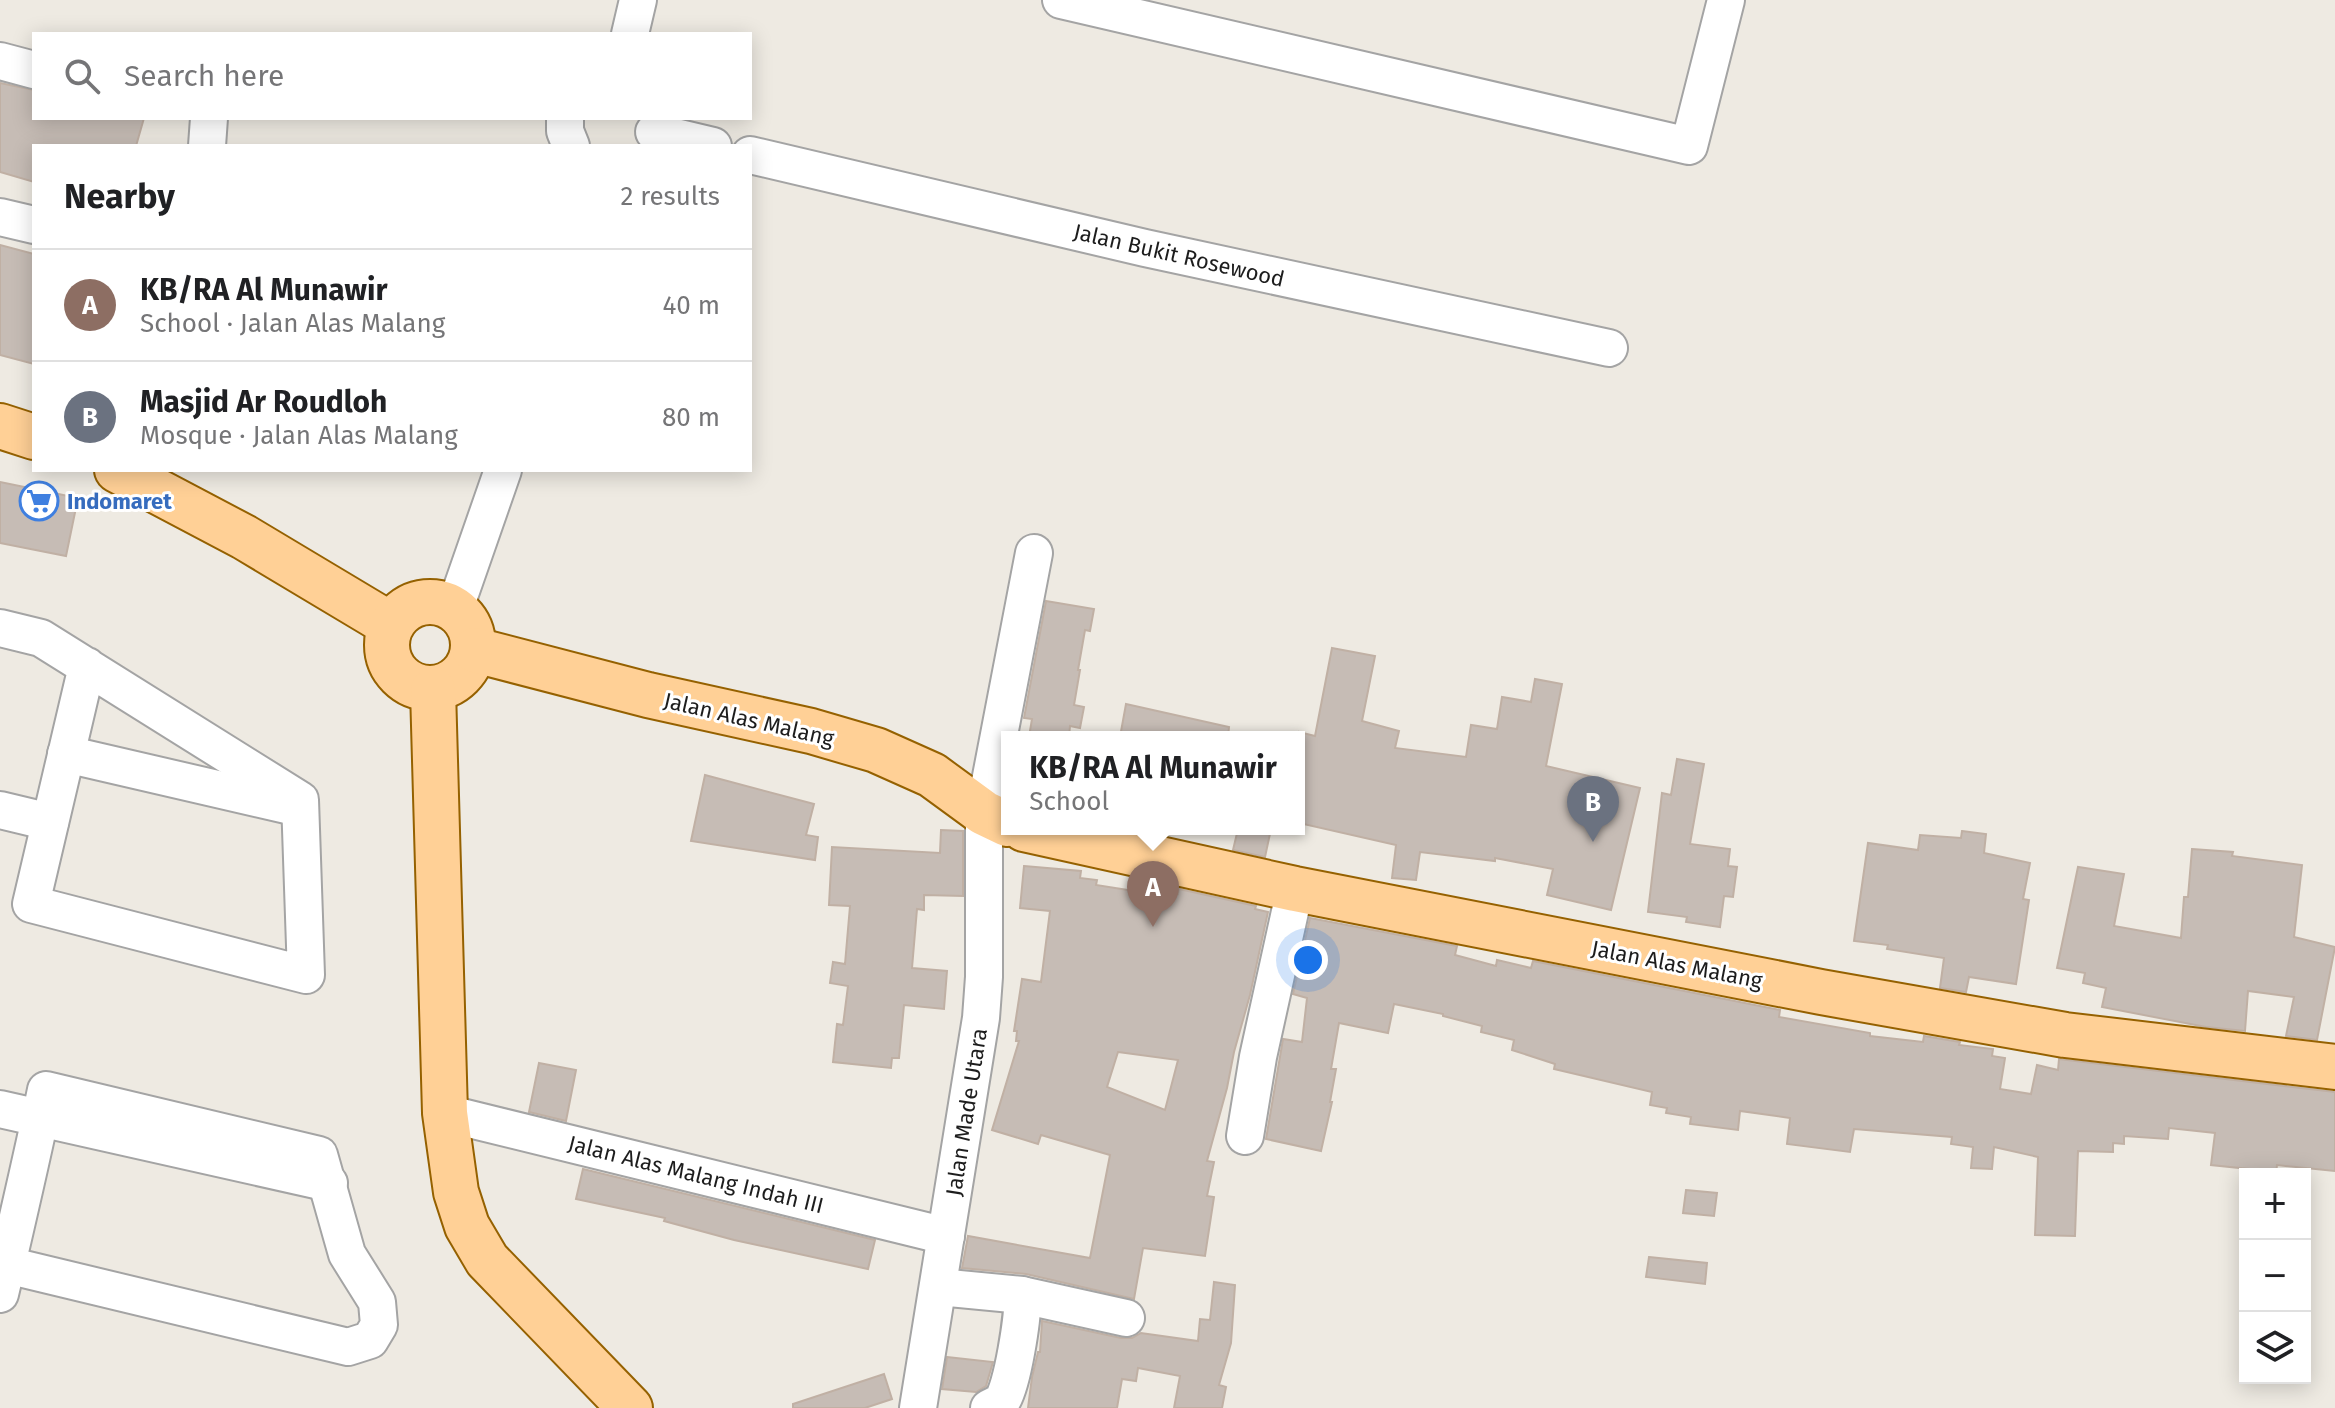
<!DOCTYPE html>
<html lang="en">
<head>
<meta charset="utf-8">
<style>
  :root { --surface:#fff; --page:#f6f6f6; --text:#202124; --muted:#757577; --line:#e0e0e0; --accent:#0f766e }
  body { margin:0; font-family:"Fira Sans",sans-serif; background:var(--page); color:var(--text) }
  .controls { position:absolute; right:24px; bottom:24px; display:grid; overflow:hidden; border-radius:0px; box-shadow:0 4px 20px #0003 }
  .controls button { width:72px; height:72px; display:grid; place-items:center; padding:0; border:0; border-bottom:2px solid var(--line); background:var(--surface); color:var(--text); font:40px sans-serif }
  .you { position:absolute; left:1308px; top:960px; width:28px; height:28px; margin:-20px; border:6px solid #fff; border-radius:50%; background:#1a73e8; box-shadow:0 0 0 12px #1a73e833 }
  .badge { display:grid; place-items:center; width:52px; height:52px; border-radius:50%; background:var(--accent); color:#fff; font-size:26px; font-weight:700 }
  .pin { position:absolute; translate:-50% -66px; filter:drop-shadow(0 2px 4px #0008) }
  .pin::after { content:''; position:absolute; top:42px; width:28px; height:24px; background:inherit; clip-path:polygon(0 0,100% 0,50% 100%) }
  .popup { position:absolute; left:1001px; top:731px; width:304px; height:104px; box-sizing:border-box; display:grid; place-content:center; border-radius:0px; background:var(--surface); filter:drop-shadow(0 2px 6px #0005); font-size:26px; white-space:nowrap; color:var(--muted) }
  .popup b { font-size:30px; color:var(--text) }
  .popup::after { content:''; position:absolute; left:50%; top:100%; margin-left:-16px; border:16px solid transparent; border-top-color:var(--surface) }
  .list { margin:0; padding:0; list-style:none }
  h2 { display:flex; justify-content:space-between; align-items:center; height:104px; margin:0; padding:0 32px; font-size:34px }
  h2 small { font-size:26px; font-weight:400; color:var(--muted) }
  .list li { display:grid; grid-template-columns:52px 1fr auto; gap:24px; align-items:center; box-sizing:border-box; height:112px; padding:0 32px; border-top:2px solid var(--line) }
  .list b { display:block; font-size:30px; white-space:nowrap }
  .list p { margin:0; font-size:26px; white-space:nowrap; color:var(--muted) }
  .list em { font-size:26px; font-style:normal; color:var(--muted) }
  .icon { flex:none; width:44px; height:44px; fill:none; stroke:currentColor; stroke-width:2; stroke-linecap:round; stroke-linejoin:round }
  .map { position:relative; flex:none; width:2335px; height:1408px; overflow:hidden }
  .search { position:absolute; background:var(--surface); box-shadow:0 4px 20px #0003; left:32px; top:32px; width:720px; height:88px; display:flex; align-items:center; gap:20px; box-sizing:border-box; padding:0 28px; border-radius:0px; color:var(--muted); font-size:30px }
  .panel { position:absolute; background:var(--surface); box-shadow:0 4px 20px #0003; left:32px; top:144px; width:720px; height:328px; border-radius:0px }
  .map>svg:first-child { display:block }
  .building { fill:#c6bcb5; stroke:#c0b0a4; stroke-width:2; fill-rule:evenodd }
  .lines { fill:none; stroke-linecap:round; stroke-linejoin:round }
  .minor-casing { stroke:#a4a4a4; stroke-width:40 }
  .major-casing { stroke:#956100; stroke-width:48 }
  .minor { stroke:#fff; stroke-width:36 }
  .major { stroke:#ffd096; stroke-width:44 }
  .labels { text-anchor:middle; stroke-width:6; stroke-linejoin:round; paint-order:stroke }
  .street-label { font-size:22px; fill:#1d1d1d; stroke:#fff }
  .shop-label { font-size:22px; font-weight:bold; fill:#366cbe; stroke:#fff; text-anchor:start }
</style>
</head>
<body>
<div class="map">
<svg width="2335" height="1408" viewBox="0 0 2335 1408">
  <rect width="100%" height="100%" fill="#eeeae2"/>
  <g class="building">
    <polygon points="0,83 34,90 34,118 144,118 136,146 34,146 34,182 0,172"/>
    <polygon points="0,245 34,254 34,364 0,355"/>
    <polygon points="0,482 78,498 66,556 0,543"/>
    <polygon points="1046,601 1094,609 1090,631 1085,630 1078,670 1080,670 1074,705 1084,707 1080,728 1070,726 1069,737 1029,737 1032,719 1024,718"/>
    <polygon points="1332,648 1375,656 1362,721 1399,731 1395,748 1466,757 1471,725 1497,729 1502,697 1531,702 1535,679 1562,684 1546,766 1640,788 1611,910 1547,895 1553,869 1495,858 1495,861 1420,852 1416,880 1392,878 1396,845 1299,823 1299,732 1315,736"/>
    <polygon points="1126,704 1229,727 1228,737 1120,737"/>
    <polygon points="1677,759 1704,764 1690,844 1730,849 1728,866 1737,867 1733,897 1724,896 1720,927 1686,922 1687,917 1648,912 1662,793 1671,795"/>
    <polygon points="705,775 814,804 806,835 818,837 815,860 691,841"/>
    <polygon points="1238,829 1271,829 1265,857 1233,850"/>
    <polygon points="941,830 963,831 963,896 924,895 924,910 917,909 912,968 947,971 944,1009 904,1005 899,1058 892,1058 891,1068 833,1062 837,1024 843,1025 848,986 830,983 833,962 845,964 850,906 829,905 832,847 940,853"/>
    <polygon points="1962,831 1986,834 1984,853 2030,863 2023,899 2029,900 2016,984 1969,977 1966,992 1940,988 1944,958 1887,949 1888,945 1854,941 1868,843 1918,850 1920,835 1961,838"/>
    <polygon points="2192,849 2233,852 2232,856 2302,865 2294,937 2335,947 2317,1040 2286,1036 2294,997 2248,991 2245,1031 2206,1027 2102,1007 2106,988 2083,983 2085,973 2057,968 2078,867 2124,874 2114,926 2181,938 2184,897 2188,897"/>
    <path d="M 1024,866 L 1081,871 L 1080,878 L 1097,880 L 1096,885 L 1147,893 L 1148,888 L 1178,894 L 1179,889 L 1256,906 L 1255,909 L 1268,912 L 1250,995 L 1234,1052 L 1227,1088 L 1207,1161 L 1214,1162 L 1207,1196 L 1214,1197 L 1205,1256 L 1143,1248 L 1134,1299 L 1026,1274 L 962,1268 L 968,1236 L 1090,1258 L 1110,1155 L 1041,1135 L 1038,1144 L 992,1130 L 1019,1041 L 1016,1041 L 1017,1031 L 1014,1031 L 1022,979 L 1041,982 L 1050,911 L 1020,908 ZM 1118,1052 L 1178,1060 L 1165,1110 L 1107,1087 Z"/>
    <polygon points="1310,918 1457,946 1455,955 1496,966 1497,960 1531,968 1533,961 1780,1010 1779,1017 1870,1033 1870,1036 1923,1042 1924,1036 1960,1042 1959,1045 1993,1049 1992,1056 2005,1058 2000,1089 2031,1094 2037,1065 2058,1070 2059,1059 2335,1092 2335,1171 2277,1165 2276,1174 2248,1174 2249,1169 2211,1165 2215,1133 2169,1128 2168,1139 2124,1136 2124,1144 2113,1143 2113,1152 2078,1151 2075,1236 2035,1235 2038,1157 1994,1147 1992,1169 1971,1168 1973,1147 1951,1144 1952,1137 1854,1129 1850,1152 1787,1144 1790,1118 1740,1111 1738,1130 1690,1124 1691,1117 1666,1113 1667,1108 1650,1105 1652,1092 1554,1069 1555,1064 1512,1050 1514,1040 1481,1032 1482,1026 1443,1016 1443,1014 1394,1004 1388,1033 1339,1023 1331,1069 1336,1069 1330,1102 1332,1102 1321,1151 1266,1139 1283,1039 1302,1042 1307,998 1293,994"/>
    <polygon points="539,1063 576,1070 566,1121 529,1112"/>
    <polygon points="583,1169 875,1240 868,1269 734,1240 664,1221 665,1218 576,1199"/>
    <polygon points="1686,1190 1717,1193 1714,1216 1683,1213"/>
    <polygon points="1649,1257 1707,1263 1705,1284 1646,1277"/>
    <polygon points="1214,1282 1235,1285 1231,1343 1219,1385 1226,1387 1222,1408 1174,1408 1180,1376 1138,1368 1136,1381 1122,1379 1117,1408 1028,1408 1032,1377 1038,1352 1040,1352 1042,1321 1121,1338 1132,1338 1141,1333 1198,1341 1200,1319 1210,1320"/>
    <polygon points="947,1357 993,1362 986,1386 976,1392 942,1389"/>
    <polygon points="884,1374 892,1399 865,1408 793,1408 793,1404"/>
  </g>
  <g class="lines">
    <defs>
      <g id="minor">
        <polyline points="1061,0 1689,146 1726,0"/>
        <polyline points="630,34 638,0"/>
        <polyline points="0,61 34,70"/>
        <polyline points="565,118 565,131 571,146"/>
        <polyline points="654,132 713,146"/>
        <polyline points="207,146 209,118"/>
        <polyline points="750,155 1145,248 1609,348"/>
        <polyline points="0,217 34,225"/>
        <polyline points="455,608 503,470"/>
        <polyline points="0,628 41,638 300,800 306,975 31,904 87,666"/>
        <polyline points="66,754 295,807"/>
        <polyline points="0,810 50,822"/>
        <polyline points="0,1109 329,1183"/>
        <polyline points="445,1113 946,1236"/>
        <polyline points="1245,1136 1258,1057 1295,889"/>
        <path d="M 0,1263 L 7,1265 L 348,1347 L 370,1340 L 379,1325 L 377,1302 L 347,1254 L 319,1155 L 46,1090 C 32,1158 16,1226 0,1294"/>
        <polyline points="939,1287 1022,1295 1126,1318"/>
        <polyline points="918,1408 981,1018 984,977 984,813 1034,553"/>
        <path d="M 989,1408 C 991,1407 999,1403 1001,1402 C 1012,1390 1024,1313 1022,1295"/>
      </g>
      <g id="major">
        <polyline points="0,426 34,437"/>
        <polyline points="117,470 244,537 391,625"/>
        <circle cx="430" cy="645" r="43"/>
        <polyline points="475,650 648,695 811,731 876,750 932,775 984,813 1007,824"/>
        <polyline points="433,690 445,1113 456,1192 467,1226 487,1260 630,1408"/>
        <polyline points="1024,829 1295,889 1821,992 2065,1035 2335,1067"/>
      </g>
    </defs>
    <use href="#minor" class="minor-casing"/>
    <use href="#major" class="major-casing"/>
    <use href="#minor" class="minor"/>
    <use href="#major" class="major"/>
  </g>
  <defs>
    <symbol id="supermarket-ring" viewBox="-11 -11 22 22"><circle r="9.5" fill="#fff" stroke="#3f7fe0" stroke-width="1.5"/><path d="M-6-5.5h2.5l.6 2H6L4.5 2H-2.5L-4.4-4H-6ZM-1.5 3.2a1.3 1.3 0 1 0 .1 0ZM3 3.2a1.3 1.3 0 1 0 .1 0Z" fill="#3f7fe0"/></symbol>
  </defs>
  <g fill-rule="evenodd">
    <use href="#supermarket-ring" x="17" y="479" width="44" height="44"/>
  </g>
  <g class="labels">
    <g class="street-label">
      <text transform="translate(1179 255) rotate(13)" y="8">Jalan Bukit Rosewood</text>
      <text transform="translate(749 719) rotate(13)" y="8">Jalan Alas Malang</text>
      <text transform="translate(1677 964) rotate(11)" y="8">Jalan Alas Malang</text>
      <text transform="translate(966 1112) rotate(-81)" y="8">Jalan Made Utara</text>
      <text transform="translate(696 1174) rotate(14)" y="8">Jalan Alas Malang Indah III</text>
    </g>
    <g class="shop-label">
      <text x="67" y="509">Indomaret</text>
    </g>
  </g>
</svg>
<div class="controls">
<button>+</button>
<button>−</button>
<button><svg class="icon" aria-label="layers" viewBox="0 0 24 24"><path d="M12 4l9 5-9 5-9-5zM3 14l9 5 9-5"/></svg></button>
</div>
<div class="you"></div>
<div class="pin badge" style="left:1153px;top:927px;background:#8d6e63">A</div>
<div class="popup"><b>KB/RA Al Munawir</b>School</div>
<div class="pin badge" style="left:1593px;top:842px;background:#6b7280">B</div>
<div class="search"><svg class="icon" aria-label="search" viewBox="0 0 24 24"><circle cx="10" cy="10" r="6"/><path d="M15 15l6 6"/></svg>Search here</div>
<section class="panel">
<h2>Nearby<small>2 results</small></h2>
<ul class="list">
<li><span class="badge" style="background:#8d6e63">A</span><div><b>KB/RA Al Munawir</b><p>School · Jalan Alas Malang</p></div><em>40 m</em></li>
<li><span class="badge" style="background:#6b7280">B</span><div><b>Masjid Ar Roudloh</b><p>Mosque · Jalan Alas Malang</p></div><em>80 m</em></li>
</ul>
</section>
</div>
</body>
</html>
